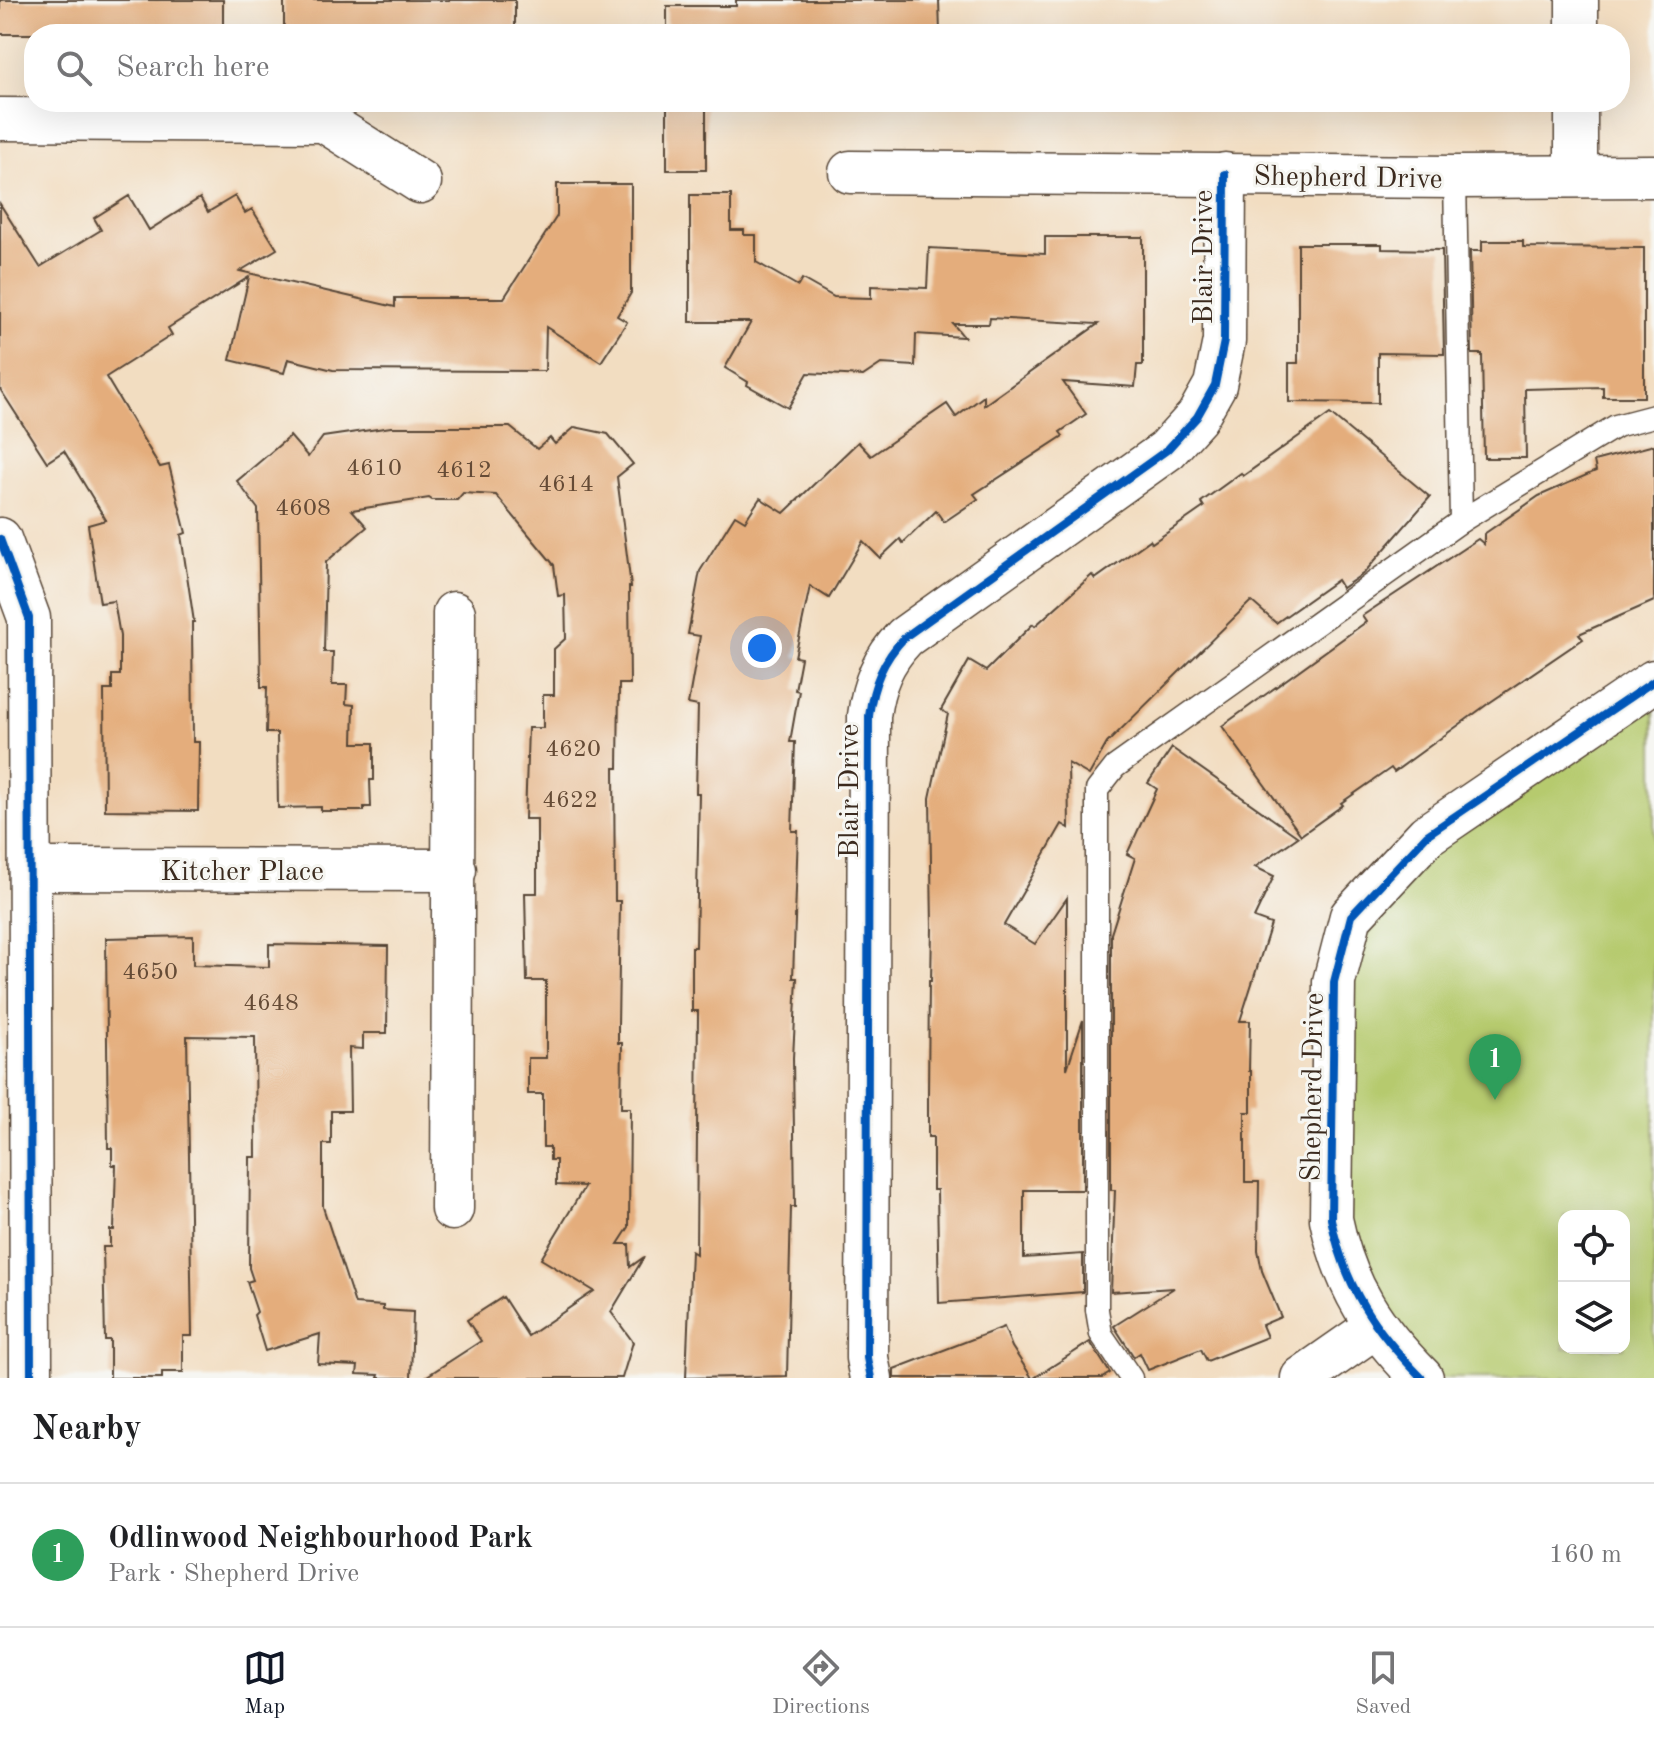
<!DOCTYPE html>
<html lang="en">
<head>
<meta charset="utf-8">
<style>
  :root { --surface:#fff; --page:#f2f2f2; --text:#202124; --muted:#757577; --line:#e0e0e0; --accent:#111827 }
  body { margin:0; font-family:"Old Standard TT",serif; background:var(--page); color:var(--text) }
  .controls { position:absolute; right:24px; bottom:24px; display:grid; overflow:hidden; border-radius:16px; box-shadow:0 8px 32px #0002 }
  .controls button { width:72px; height:72px; display:grid; place-items:center; padding:0; border:0; border-bottom:2px solid var(--line); background:var(--surface); color:var(--text); font:40px sans-serif }
  .you { position:absolute; left:762px; top:648px; width:28px; height:28px; margin:-20px; border:6px solid #fff; border-radius:50%; background:#1a73e8; box-shadow:0 0 0 12px #1a73e833 }
  .badge { display:grid; place-items:center; width:52px; height:52px; border-radius:50%; background:var(--accent); color:#fff; font-size:26px; font-weight:700 }
  .pin { position:absolute; translate:-50% -66px; filter:drop-shadow(0 2px 4px #0008) }
  .pin::after { content:''; position:absolute; top:42px; width:28px; height:24px; background:inherit; clip-path:polygon(0 0,100% 0,50% 100%) }
  .list { margin:0; padding:0; list-style:none }
  h2 { display:flex; justify-content:space-between; align-items:center; height:104px; margin:0; padding:0 32px; font-size:34px }
  h2 small { font-size:26px; font-weight:400; color:var(--muted) }
  .list li { display:grid; grid-template-columns:52px 1fr auto; gap:24px; align-items:center; box-sizing:border-box; height:144px; padding:0 32px; border-top:2px solid var(--line) }
  .list b { display:block; font-size:30px; white-space:nowrap }
  .list p { margin:0; font-size:26px; white-space:nowrap; color:var(--muted) }
  .list em { font-size:26px; font-style:normal; color:var(--muted) }
  .icon { flex:none; width:44px; height:44px; fill:none; stroke:currentColor; stroke-width:2; stroke-linecap:round; stroke-linejoin:round }
  .map { position:relative; flex:none; width:1654px; height:1378px; overflow:hidden }
  .search { position:absolute; background:var(--surface); box-shadow:0 8px 32px #0002; left:24px; right:24px; top:24px; height:88px; display:flex; align-items:center; gap:20px; box-sizing:border-box; padding:0 28px; border-radius:32px; color:var(--muted); font-size:30px }
  .sheet { height:248px; background:var(--surface) }
  nav { display:flex; justify-content:space-around; align-items:center; box-sizing:border-box; height:112px; border-top:2px solid var(--line); background:var(--surface); font-size:22px; color:var(--muted) }
  nav a { display:grid; justify-items:center; gap:4px }
  nav .on { color:var(--accent) }
  .map>svg:first-child { display:block }
  .green { fill:#b6ca6e; stroke:#787a46; stroke-width:2; fill-rule:evenodd }
  .building { fill:#e4ad7c }
  .lines { fill:none; stroke-linecap:round; stroke-linejoin:round }
  .service-casing { stroke:#564536; stroke-width:25 }
  .minor-casing { stroke:#564536; stroke-width:45 }
  .service { stroke:#fff; stroke-width:22 }
  .minor { stroke:#fff; stroke-width:42 }
  .cycleway-casing { stroke:#f6f6f2; stroke-width:13 }
  .cycleway { stroke:#0057b8; stroke-width:8 }
  .labels { text-anchor:middle; stroke-width:6; stroke-linejoin:round; paint-order:stroke }
  .number-label { font-size:24px; fill:#654b36 }
  .street-label { font-size:28px; fill:#3b2a1e; stroke:#f6f6f2 }
</style>
</head>
<body>
<div class="map">
<svg width="1654" height="1378" viewBox="0 0 1654 1378">
  <rect width="100%" height="100%" fill="#f6f6f2"/>
  <filter id="ink" filterUnits="userSpaceOnUse"><feTurbulence type="fractalNoise" baseFrequency=".0125" numOctaves="2"/><feDisplacementMap in="SourceGraphic" scale="16" xChannelSelector="R" yChannelSelector="G"/><feConvolveMatrix kernelMatrix="1 2 1 2 8 2 1 2 1" color-interpolation-filters="sRGB"/></filter>
  <filter id="wash" filterUnits="userSpaceOnUse"><feTurbulence type="fractalNoise" baseFrequency=".006" numOctaves="4" result="noise"/><feDisplacementMap in="SourceGraphic" scale="32" xChannelSelector="R" yChannelSelector="G"/><feGaussianBlur stdDeviation="1.8" result="paint"/><feColorMatrix in="noise" values="0 0 0 0 0 0 0 0 0 0 0 0 0 0 0 0 0 1.4 0 .05"/><feComposite in="paint" operator="in"/></filter>
  <g filter="url(#wash)">
    <rect width="100%" height="100%" fill="#f2ddc1"/>
    <path class="green" d="M 1654,695 L 1654,1378 L 1427,1378 L 1333,1218 L 1354,917 L 1429,838 ZM 1564,1216 L 1624,1216 L 1624,1348 L 1564,1348 Z"/>
    <g id="blocks">
      <g class="building">
        <rect x="0" y="0" width="223" height="34"/>
        <rect x="284" y="0" width="231" height="34"/>
        <polygon points="736,0 939,0 940,34 667,34 667,6 736,6"/>
        <rect x="667" y="102" width="39" height="68"/>
        <polygon points="557,184 631,184 631,293 617,316 627,322 601,362 546,327 545,371 333,370 288,359 284,373 230,360 249,277 168,328 172,335 106,377 160,467 169,465 186,533 181,535 194,622 192,622 193,742 199,742 198,811 105,810 104,690 112,690 112,675 120,675 120,636 114,601 100,603 88,525 106,520 64,451 47,462 0,389 0,204 40,267 101,230 94,218 129,196 149,230 200,198 208,212 235,196 245,213 252,209 277,249 240,271 395,307 395,298 504,298 557,216"/>
        <polygon points="690,195 731,195 731,230 744,230 744,235 756,235 756,262 798,286 802,279 834,297 871,298 871,286 927,288 929,248 1045,254 1045,237 1143,237 1143,365 1137,365 1135,387 1063,382 1086,414 1060,432 1063,436 974,494 978,499 944,522 936,511 903,543 900,539 880,558 863,541 829,598 810,586 795,657 801,658 795,690 799,691 790,742 795,742 792,831 798,831 793,978 797,978 793,1058 795,1207 791,1207 787,1376 686,1378 691,1251 696,1254 698,1011 692,1011 692,947 696,947 699,793 696,793 698,706 688,704 700,636 688,634 700,571 735,515 745,521 760,498 784,513 858,442 871,456 947,404 956,417 984,396 984,405 1098,324 990,318 989,324 953,324 964,337 916,334 915,366 881,364 863,376 808,373 788,408 747,385 748,382 725,368 751,322 690,322"/>
        <polygon points="1482,241 1523,241 1523,247 1644,248 1644,397 1603,397 1603,387 1525,389 1526,458 1484,458 1482,354 1472,354 1470,251 1482,251"/>
        <polygon points="1298,244 1382,244 1382,249 1442,250 1444,354 1378,353 1378,403 1289,402 1289,363 1298,363"/>
        <polygon points="1330,414 1430,497 1364,573 1342,588 1337,580 1276,623 1251,601 1107,743 1089,775 1068,763 1069,828 1062,824 1004,925 1035,944 1067,898 1067,1069 1083,1020 1083,1190 1024,1190 1024,1258 1083,1254 1083,1292 939,1303 937,1190 933,1190 933,1137 928,1137 928,1097 929,981 931,981 932,927 930,798 948,714 941,710 969,661 986,671 1033,624 1035,626 1092,575 1095,579 1150,540 1152,543 1204,507 1201,502 1241,473 1243,476"/>
        <polygon points="391,427 510,427 537,449 550,438 555,444 575,427 608,434 633,464 617,477 631,587 629,587 630,684 619,684 618,768 614,768 615,901 620,901 618,1025 618,1043 622,1043 621,1108 630,1108 629,1227 618,1244 629,1244 630,1267 644,1257 611,1312 633,1342 622,1378 424,1378 481,1341 467,1320 503,1297 528,1336 594,1291 541,1259 585,1186 556,1185 556,1160 550,1160 550,1147 543,1147 543,1094 528,1094 528,1058 546,1058 546,981 527,981 525,893 537,893 537,819 525,819 528,728 543,728 543,695 554,695 554,649 566,638 565,595 558,596 554,565 496,495 463,493 457,500 432,500 429,498 352,510 367,527 326,562 324,652 333,652 332,685 347,685 346,704 354,705 353,743 374,743 374,780 370,780 371,807 364,807 364,811 321,811 321,807 278,808 277,733 266,733 267,687 261,687 258,509 237,481 290,436 308,457 323,437"/>
        <polygon points="1654,445 1654,601 1579,634 1583,639 1489,703 1394,772 1391,768 1341,803 1343,805 1301,835 1222,726 1366,622 1362,616 1478,539 1484,544 1484,534 1539,496 1596,471 1594,461"/>
        <polygon points="1172,748 1298,837 1255,867 1274,876 1254,918 1271,924 1240,1021 1250,1021 1249,1071 1251,1071 1251,1112 1245,1112 1245,1182 1259,1182 1258,1250 1262,1271 1281,1317 1262,1325 1267,1337 1207,1361 1201,1349 1148,1370 1140,1353 1134,1357 1114,1326 1174,1288 1111,1292 1115,1190 1111,1190 1111,934 1135,858 1127,854 1157,789 1148,783"/>
        <polygon points="193,936 193,965 269,967 269,944 388,946 387,1033 363,1033 363,1049 349,1048 350,1111 331,1111 331,1144 323,1144 323,1207 355,1304 383,1306 383,1310 413,1312 411,1378 378,1378 379,1375 357,1374 358,1366 318,1364 320,1334 265,1351 254,1315 257,1312 247,1282 253,1280 249,1268 250,1157 256,1157 255,1037 187,1036 192,1336 183,1336 183,1372 162,1372 162,1378 110,1378 110,1340 105,1340 103,1247 110,1247 110,1230 114,1230 116,1165 112,1165 112,1148 108,1148 106,938"/>
        <polygon points="1004,1327 1012,1347 1032,1378 894,1378 894,1369"/>
        <polygon points="1090,1342 1110,1373 1102,1378 1034,1378"/>
      </g>
    </g>
  </g>
  <g filter="url(#ink)">
    <use href="#blocks" fill-opacity="0" stroke="#564536" stroke-width="2"/>
    <g class="lines">
      <defs>
        <g id="service">
          <polyline points="1455,177 1461,521"/>
          <polyline points="1131,1378 1101,1334 1097,1310 1097,790 1115,767 1461,521 1616,426 1654,416"/>
        </g>
        <g id="minor">
          <polyline points="1577,34 1577,0"/>
          <polyline points="0,119 324,121 420,182"/>
          <polyline points="850,172 1455,177 1654,176"/>
          <polyline points="1576,175 1576,102"/>
          <polyline points="0,539 29,618 31,1378"/>
          <polyline points="30,869 455,870"/>
          <polyline points="452,1209 454,613"/>
          <path d="M 871,1378 L 867,1358 L 869,716 C 873,684 883,660 905,637 L 1167,450 L 1197,417 L 1215,385 L 1224,341 L 1225,174"/>
          <polyline points="1302,1378 1375,1327"/>
          <path d="M 1422,1378 C 1374,1330 1345,1287 1331,1219 L 1334,982 L 1351,916 L 1427,835 L 1654,681"/>
        </g>
      </defs>
      <use href="#service" class="service-casing"/>
      <use href="#minor" class="minor-casing"/>
      <use href="#service" class="service"/>
      <use href="#minor" class="minor"/>
      <defs>
        <g id="cycleway">
          <polyline points="0,539 29,618 31,1378"/>
          <path d="M 871,1378 L 867,1358 L 869,716 C 873,684 883,660 905,637 L 1167,450 L 1197,417 L 1215,385 L 1224,341 L 1225,174"/>
          <path d="M 1422,1378 C 1374,1330 1345,1287 1331,1219 L 1334,982 L 1351,916 L 1427,835 L 1654,681"/>
        </g>
      </defs>
      <use href="#cycleway" class="cycleway-casing"/>
      <use href="#cycleway" class="cycleway"/>
    </g>
  </g>
  <g class="labels">
    <g class="number-label">
      <text x="374" y="475">4610</text>
      <text x="464" y="477">4612</text>
      <text x="566" y="491">4614</text>
      <text x="303" y="515">4608</text>
      <text x="573" y="756">4620</text>
      <text x="570" y="807">4622</text>
      <text x="150" y="979">4650</text>
      <text x="271" y="1010">4648</text>
    </g>
    <g class="street-label">
      <text transform="translate(1348 176) rotate(1)" y="10">Shepherd Drive</text>
      <text transform="translate(1202 257) rotate(-90)" y="10">Blair Drive</text>
      <text transform="translate(848 791) rotate(-90)" y="10">Blair Drive</text>
      <text x="242" y="880">Kitcher Place</text>
      <text transform="translate(1311 1087) rotate(-89)" y="10">Shepherd Drive</text>
    </g>
  </g>
</svg>
<div class="controls">
<button><svg class="icon" aria-label="locate" viewBox="0 0 24 24"><circle cx="12" cy="12" r="6"/><path d="M12 2v4M12 18v4M2 12h4M18 12h4"/></svg></button>
<button><svg class="icon" aria-label="layers" viewBox="0 0 24 24"><path d="M12 4l9 5-9 5-9-5zM3 14l9 5 9-5"/></svg></button>
</div>
<div class="you"></div>
<div class="pin badge" style="left:1495px;top:1100px;background:#2e9e5b">1</div>
<div class="search"><svg class="icon" aria-label="search" viewBox="0 0 24 24"><circle cx="10" cy="10" r="6"/><path d="M15 15l6 6"/></svg>Search here</div>
</div>
<section class="sheet">
<h2>Nearby<small></small></h2>
<ul class="list">
<li><span class="badge" style="background:#2e9e5b">1</span><div><b>Odlinwood Neighbourhood Park</b><p>Park · Shepherd Drive</p></div><em>160 m</em></li>
</ul>
</section>
<nav>
<a class="on"><svg class="icon" aria-label="map" viewBox="0 0 24 24"><path d="M3 6l6-2 6 2 6-2v14l-6 2-6-2-6 2zM9 4v14M15 6v14"/></svg>Map</a>
<a><svg class="icon" aria-label="directions" viewBox="0 0 24 24"><path d="M12 3l9 9-9 9-9-9zM9 14v-3h6M13 9l2 2-2 2"/></svg>Directions</a>
<a><svg class="icon" aria-label="saved" viewBox="0 0 24 24"><path d="M7 4h10v16l-5-4-5 4z"/></svg>Saved</a>
</nav>
</body>
</html>
